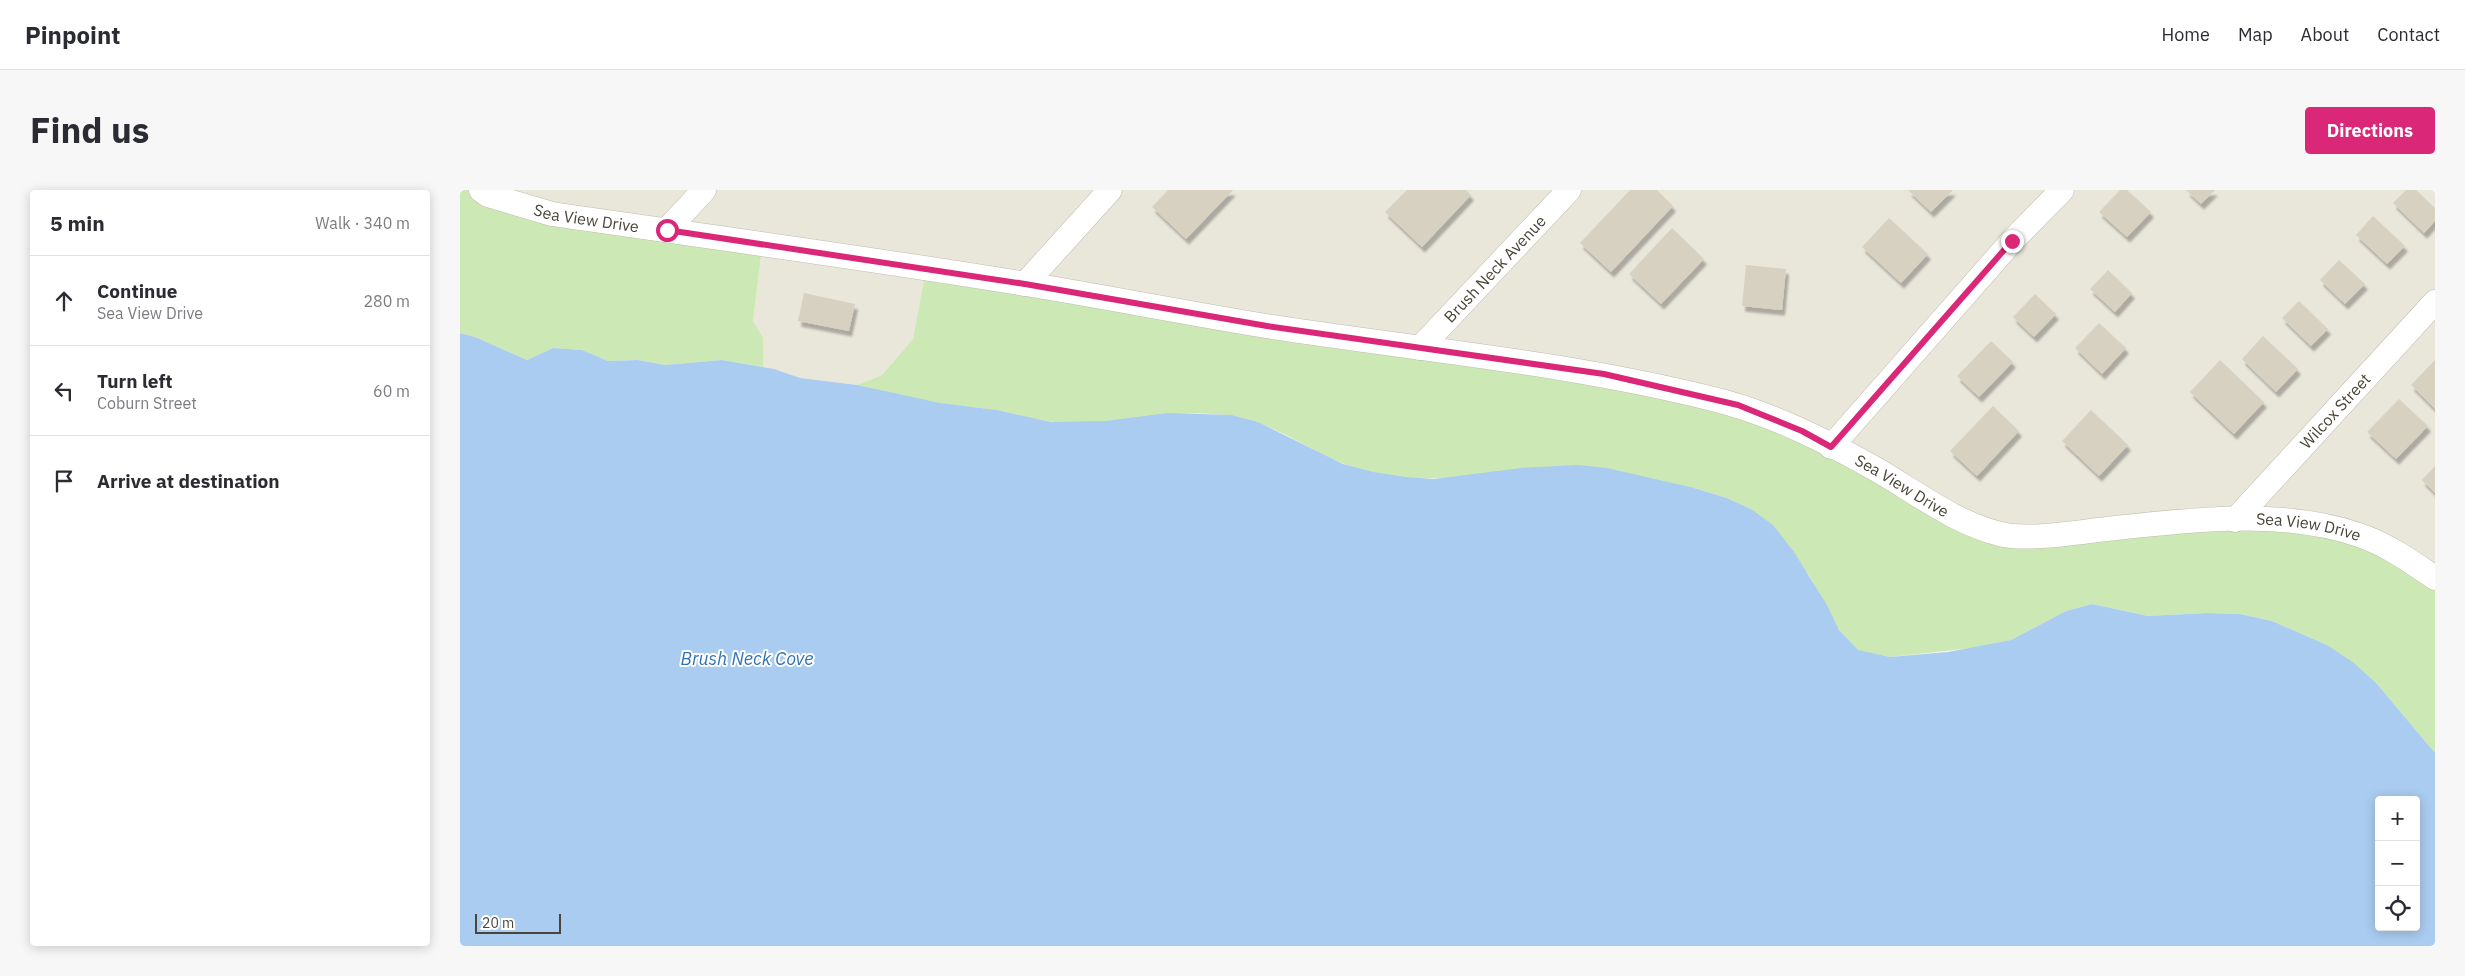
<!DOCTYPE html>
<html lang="en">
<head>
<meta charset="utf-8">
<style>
  :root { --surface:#fff; --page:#f7f7f7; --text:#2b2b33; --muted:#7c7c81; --line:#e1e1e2; --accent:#db2777 }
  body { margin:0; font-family:"IBM Plex Sans",sans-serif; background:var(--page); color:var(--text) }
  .controls { position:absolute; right:15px; bottom:15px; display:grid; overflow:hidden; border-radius:5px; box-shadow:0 2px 12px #0003 }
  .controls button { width:45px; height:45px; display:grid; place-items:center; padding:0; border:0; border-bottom:1px solid var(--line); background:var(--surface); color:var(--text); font:25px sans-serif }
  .scale { position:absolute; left:15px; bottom:12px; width:86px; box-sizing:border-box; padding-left:5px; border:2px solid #4a4539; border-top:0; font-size:14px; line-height:18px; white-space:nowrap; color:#4a4539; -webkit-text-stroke:4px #fff; paint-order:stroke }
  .stop { position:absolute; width:15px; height:15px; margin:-11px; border:4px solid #db2777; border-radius:50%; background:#fff }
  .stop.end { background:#db2777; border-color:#fff; box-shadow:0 1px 5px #0008 }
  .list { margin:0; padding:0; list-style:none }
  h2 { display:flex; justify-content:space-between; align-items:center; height:65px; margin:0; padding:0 20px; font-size:21px }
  h2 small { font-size:16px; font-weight:400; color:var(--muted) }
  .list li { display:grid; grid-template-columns:32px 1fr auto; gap:15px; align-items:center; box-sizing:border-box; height:90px; padding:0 20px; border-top:1px solid var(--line) }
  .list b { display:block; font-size:19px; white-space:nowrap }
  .list p { margin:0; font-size:16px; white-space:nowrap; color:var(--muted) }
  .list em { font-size:16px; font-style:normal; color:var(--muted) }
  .icon { flex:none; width:28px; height:28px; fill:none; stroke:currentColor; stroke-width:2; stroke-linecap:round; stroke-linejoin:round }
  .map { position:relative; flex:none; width:1975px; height:756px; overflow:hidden; border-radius:5px }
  header { display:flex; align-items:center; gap:30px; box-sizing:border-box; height:70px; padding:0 25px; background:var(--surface); border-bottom:1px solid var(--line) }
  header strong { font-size:24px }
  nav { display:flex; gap:28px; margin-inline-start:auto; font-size:18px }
  .intro { display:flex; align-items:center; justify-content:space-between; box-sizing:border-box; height:120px; padding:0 30px }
  h1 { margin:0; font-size:35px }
  .button { padding:12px 22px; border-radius:5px; background:var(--accent); color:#fff; font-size:18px; font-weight:700 }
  main { display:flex; gap:30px; padding:0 30px }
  aside { flex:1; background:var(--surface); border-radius:5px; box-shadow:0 2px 12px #0003 }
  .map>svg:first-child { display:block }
  .residential { fill:#e9e6da }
  .green { fill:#cce9b5 }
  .water { fill:#aaccf0; fill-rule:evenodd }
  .building { fill:#d7d1c1; filter:url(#shadow) }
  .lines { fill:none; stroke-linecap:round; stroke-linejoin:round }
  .street-casing { stroke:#c1bcae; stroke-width:25 }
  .street { stroke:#fff; stroke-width:24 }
  .route { stroke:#db2777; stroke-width:6 }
  .labels { text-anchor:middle; stroke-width:4; stroke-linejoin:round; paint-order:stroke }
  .street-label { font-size:16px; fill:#4a4539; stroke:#fff }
  .water-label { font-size:18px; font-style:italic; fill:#3271b6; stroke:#fff }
</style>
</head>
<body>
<header>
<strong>Pinpoint</strong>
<nav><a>Home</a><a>Map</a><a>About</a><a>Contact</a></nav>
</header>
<div class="intro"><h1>Find us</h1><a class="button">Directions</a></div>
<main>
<aside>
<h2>5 min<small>Walk · 340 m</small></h2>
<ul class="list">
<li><svg class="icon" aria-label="ahead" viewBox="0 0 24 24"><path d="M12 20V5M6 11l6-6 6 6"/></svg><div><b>Continue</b><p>Sea View Drive</p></div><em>280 m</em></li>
<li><svg class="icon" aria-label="left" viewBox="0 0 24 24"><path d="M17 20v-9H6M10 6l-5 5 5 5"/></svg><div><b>Turn left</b><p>Coburn Street</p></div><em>60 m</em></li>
<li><svg class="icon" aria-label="arrive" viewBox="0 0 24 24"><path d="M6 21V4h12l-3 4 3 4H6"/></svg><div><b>Arrive at destination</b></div></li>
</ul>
</aside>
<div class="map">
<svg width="1975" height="756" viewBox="0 0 1975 756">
  <defs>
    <filter id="shadow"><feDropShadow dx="3" dy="5.5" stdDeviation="1" flood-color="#0004"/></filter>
  </defs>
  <rect width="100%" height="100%" fill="#f5f3eb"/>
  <polygon class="residential" points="22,0 1975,0 1975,388 1581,342 466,80 453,149 422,185 397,195 340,188 303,177 303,148 293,132 302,58"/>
  <g class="green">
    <polygon points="0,0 22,0 302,58 293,131 303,148 303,177 262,170 205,175 178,170 148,171 122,160 93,158 67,170 15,147 0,143"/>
    <path d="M 466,79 L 1284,213 L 1543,342 L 1832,328 L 1975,388 L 1975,563 L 1917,494 L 1867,455 L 1812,431 L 1780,424 L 1747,423 L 1688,426 L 1632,414 L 1606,421 L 1551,450 L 1521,457 L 1430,467 L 1398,461 L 1379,440 L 1349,385 L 1291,319 L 1267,308 L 1234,298 L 1002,287 C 963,290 919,289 882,273 C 845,258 812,232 771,226 C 719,217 669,232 617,233 C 588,234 563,225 535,220 C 516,217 497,216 479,213 C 451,208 424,201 397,195 L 422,185 L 453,149 Z"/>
  </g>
  <path class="water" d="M 0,143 L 15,147 L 67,170 L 93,158 L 122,160 L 148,171 L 178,170 L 205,175 L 262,170 L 314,179 L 340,188 L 397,195 L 480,213 L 537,220 L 591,232 L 645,231 L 708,223 L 771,225 L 798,232 L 883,274 L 913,282 L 946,287 L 974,289 L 1061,278 L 1118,275 L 1147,278 L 1234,298 L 1267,308 L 1291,319 L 1313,335 L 1334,362 L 1367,415 L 1379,440 L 1398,460 L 1430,467 L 1488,462 L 1551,450 L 1606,421 L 1632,414 L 1688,426 L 1747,423 L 1780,424 L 1812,431 L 1867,455 L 1894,473 L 1917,494 L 1975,563 L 1975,756 L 0,756 ZM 1919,610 L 1956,610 L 1956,737 L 1919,737 Z"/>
  <g class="building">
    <polygon points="708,0 773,0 726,49 692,17"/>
    <polygon points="947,0 1006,0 1011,5 962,57 925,22"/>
    <polygon points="1170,0 1197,0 1213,16 1151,82 1120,53"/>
    <polygon points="1448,0 1493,0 1471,22"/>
    <polygon points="1660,0 1667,0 1691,22 1667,47 1639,22"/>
    <polygon points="1726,0 1755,0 1741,14"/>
    <polygon points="1946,0 1956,0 1975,18 1975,31 1964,43 1933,13"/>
    <polygon points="1913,26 1945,56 1927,74 1896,45"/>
    <polygon points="1429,28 1468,64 1441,93 1402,57"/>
    <polygon points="1212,38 1244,69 1201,114 1169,84"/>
    <polygon points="1879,70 1905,94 1885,114 1860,90"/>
    <polygon points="1286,75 1326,79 1322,120 1282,116"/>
    <polygon points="1648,80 1672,103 1655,122 1630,99"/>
    <polygon points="344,103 395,114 389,141 338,131"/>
    <polygon points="1575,104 1596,124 1574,147 1553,127"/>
    <polygon points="1839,111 1868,139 1851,156 1822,128"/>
    <polygon points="1639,133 1666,158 1642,184 1615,158"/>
    <polygon points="1803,146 1838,179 1816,202 1782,169"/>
    <polygon points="1531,151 1553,172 1519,207 1497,186"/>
    <polygon points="1760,170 1804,212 1774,244 1730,202"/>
    <polygon points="1975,170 1975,219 1951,195"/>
    <polygon points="1939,209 1968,236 1936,269 1907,242"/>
    <polygon points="1533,216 1559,241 1517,286 1490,261"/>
    <polygon points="1631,220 1668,255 1639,286 1602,251"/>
    <polygon points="1975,276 1975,303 1962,290"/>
  </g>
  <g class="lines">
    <defs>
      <g id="street">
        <path id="s1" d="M 21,0 L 28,5 L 92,24 C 250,47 408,68 566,94 C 646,107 726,123 806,136 C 954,159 1104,172 1249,208 C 1309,222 1366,251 1419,281 C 1458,304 1496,333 1540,344 C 1567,351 1618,342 1647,339 C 1727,330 1821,318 1899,345 C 1926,354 1952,372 1975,388"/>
        <polyline points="207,40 244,0"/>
        <polyline points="565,94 650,0"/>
        <path id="s2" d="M 960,158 L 1109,0"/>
        <polyline points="1371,257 1552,51 1602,0"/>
        <path id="s3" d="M 1775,330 L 1975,112"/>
      </g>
    </defs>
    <use href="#street" class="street-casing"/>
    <use href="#street" class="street"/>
  </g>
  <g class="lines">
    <polyline class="route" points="207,40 565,94 807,136 1144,184 1278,215 1342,241 1371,257 1552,51"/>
  </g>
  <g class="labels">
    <g class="street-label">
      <text dy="6" stroke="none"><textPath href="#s1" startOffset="110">Sea View Drive</textPath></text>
      <text dy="6" stroke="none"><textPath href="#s2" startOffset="109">Brush Neck Avenue</textPath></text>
      <text dy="6" stroke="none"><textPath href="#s3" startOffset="148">Wilcox Street</textPath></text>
      <text dy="6" stroke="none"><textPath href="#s1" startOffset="1460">Sea View Drive</textPath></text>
      <text dy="6" stroke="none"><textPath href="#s1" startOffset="1880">Sea View Drive</textPath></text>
    </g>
    <g class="water-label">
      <text x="287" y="475">Brush Neck Cove</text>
    </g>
  </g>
</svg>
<div class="controls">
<button>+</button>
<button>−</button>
<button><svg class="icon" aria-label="locate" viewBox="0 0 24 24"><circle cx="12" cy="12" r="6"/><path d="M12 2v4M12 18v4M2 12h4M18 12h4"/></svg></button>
</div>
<div class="scale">20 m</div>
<div class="stop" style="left:207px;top:40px"></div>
<div class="stop end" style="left:1552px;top:51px"></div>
</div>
</main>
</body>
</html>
